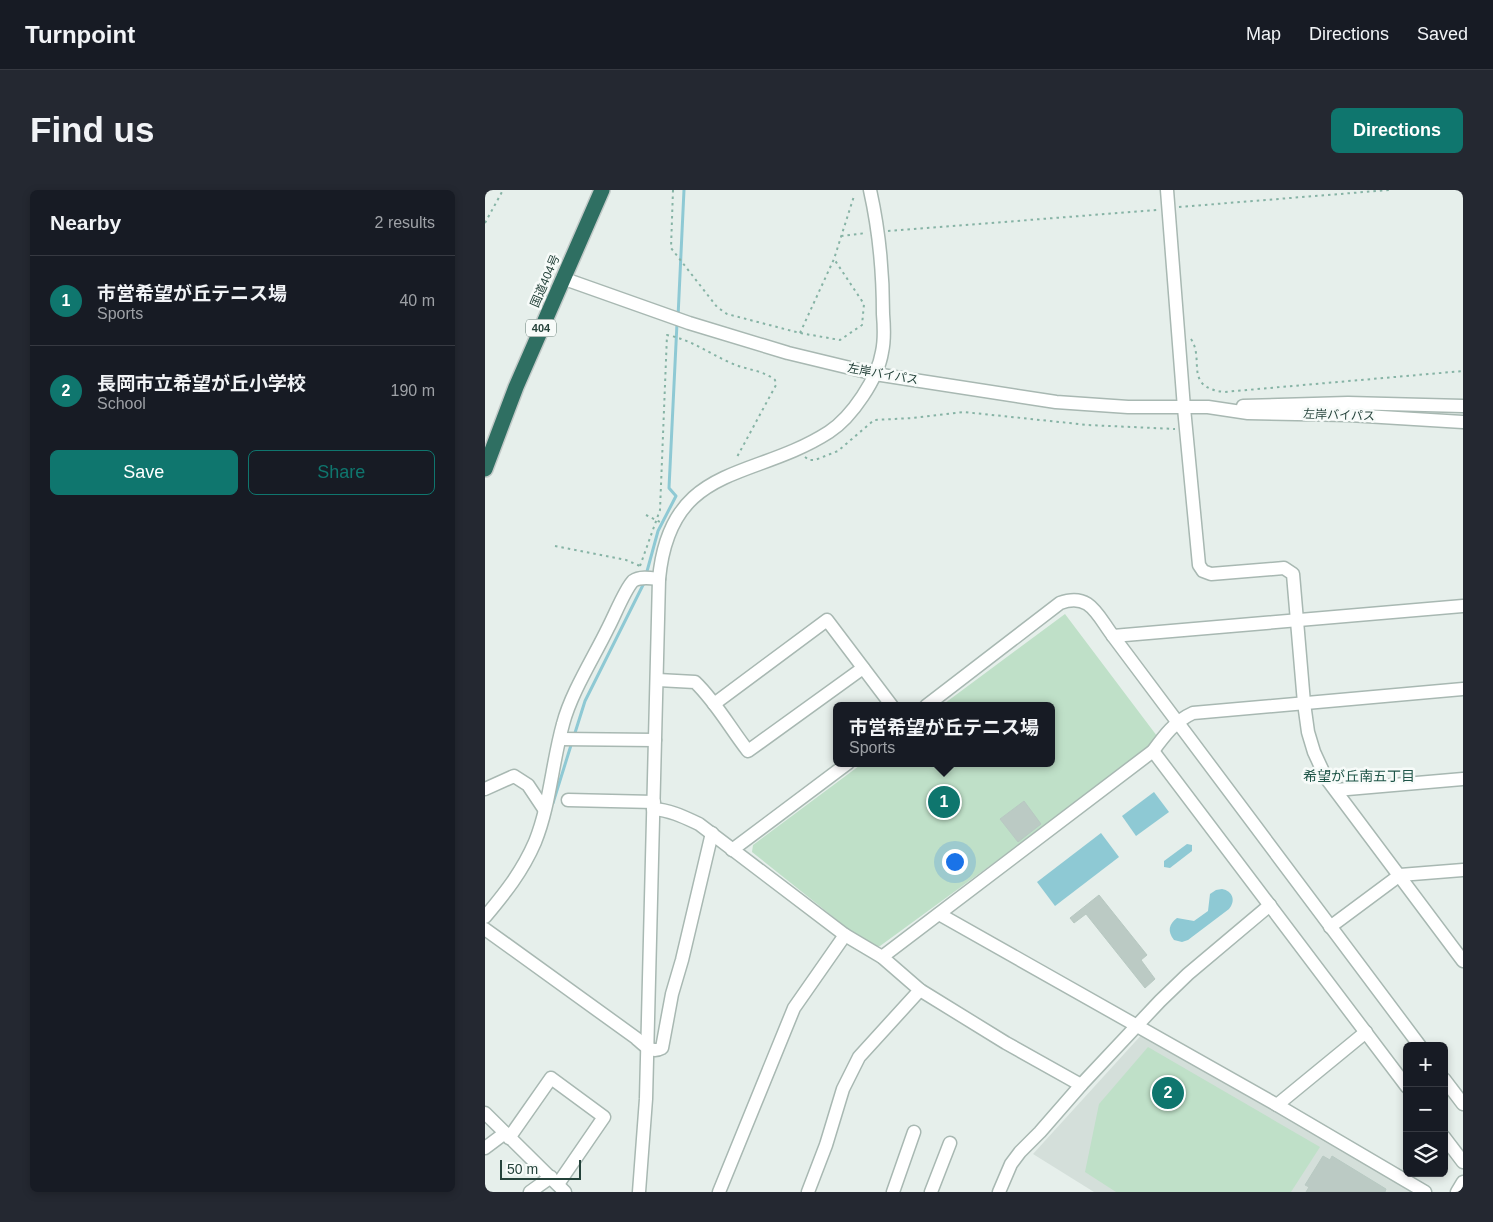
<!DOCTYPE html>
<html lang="en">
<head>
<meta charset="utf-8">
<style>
  :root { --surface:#171b24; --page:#242831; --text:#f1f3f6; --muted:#9ea1a6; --line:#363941; --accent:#0f766e }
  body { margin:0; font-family:Arial,"Noto Sans JP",sans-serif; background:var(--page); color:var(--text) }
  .controls { position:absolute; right:15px; bottom:15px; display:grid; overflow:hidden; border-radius:8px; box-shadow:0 2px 8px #0003 }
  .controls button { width:45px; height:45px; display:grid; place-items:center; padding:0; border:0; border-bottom:1px solid var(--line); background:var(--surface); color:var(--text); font:25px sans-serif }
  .scale { position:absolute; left:15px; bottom:12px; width:81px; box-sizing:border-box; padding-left:5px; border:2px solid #24423a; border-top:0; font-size:14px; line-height:18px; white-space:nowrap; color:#24423a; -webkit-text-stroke:4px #f7fbf9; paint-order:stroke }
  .you { position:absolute; left:469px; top:671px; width:18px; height:18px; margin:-12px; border:4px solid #fff; border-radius:50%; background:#1a73e8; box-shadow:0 0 0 8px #1a73e833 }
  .badge { display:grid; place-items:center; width:32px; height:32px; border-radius:50%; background:var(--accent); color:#fff; font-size:16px; font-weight:700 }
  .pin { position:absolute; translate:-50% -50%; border:2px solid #fff; box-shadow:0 1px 5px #0006 }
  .popup { position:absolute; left:348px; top:512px; width:222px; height:65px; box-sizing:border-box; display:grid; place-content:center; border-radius:8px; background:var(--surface); filter:drop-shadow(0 1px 4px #0005); font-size:16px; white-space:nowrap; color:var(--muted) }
  .popup b { font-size:19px; color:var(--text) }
  .popup::after { content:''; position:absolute; left:50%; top:100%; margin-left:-10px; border:10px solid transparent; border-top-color:var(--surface) }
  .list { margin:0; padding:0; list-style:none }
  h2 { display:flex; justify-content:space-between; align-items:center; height:65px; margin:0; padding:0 20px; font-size:21px }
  h2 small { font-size:16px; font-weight:400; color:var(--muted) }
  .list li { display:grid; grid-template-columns:32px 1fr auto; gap:15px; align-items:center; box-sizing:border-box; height:90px; padding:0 20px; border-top:1px solid var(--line) }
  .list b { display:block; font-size:19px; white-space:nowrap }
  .list p { margin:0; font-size:16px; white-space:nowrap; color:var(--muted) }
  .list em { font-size:16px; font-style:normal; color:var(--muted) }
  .actions { display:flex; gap:10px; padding:15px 20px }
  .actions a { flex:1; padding:11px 0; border:1px solid var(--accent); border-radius:8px; text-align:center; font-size:18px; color:var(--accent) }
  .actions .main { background:var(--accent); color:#fff }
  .icon { flex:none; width:28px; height:28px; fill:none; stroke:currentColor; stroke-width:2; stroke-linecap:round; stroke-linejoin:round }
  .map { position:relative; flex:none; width:978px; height:1002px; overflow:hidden; border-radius:8px }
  header { display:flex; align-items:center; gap:30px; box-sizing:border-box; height:70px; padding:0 25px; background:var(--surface); border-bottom:1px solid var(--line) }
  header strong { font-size:24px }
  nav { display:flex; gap:28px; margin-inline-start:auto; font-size:18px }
  .intro { display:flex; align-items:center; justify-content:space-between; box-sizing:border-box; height:120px; padding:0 30px }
  h1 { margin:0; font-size:35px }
  .button { padding:12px 22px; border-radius:8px; background:var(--accent); color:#fff; font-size:18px; font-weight:700 }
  main { display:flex; gap:30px; padding:0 30px }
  aside { flex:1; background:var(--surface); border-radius:8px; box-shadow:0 2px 8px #0003 }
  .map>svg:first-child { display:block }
  .built { fill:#d4dfda }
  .green { fill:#bfe0c8 }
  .water { fill:#8ec9d4 }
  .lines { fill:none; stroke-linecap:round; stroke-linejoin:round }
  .stream { stroke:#8ec9d4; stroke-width:3 }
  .building { fill:#bbcac4; stroke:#b8c9c2 }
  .minor-casing { stroke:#a8b8b2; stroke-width:15 }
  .highway-casing { stroke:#c2cac8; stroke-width:18 }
  .path { stroke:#86b3a5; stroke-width:2; stroke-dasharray:2.5 4; stroke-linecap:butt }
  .minor { stroke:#fff; stroke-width:12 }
  .highway { stroke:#2f6f62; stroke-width:15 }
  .labels { text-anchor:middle; stroke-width:5; stroke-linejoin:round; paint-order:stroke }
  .shield { fill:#f7fbf9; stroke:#637a73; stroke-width:1 }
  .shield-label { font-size:11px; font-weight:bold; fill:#24423a }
  .street-label { font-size:12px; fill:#24423a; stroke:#f7fbf9 }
  .neighbourhood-label { font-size:14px; fill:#1f5548; stroke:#f7fbf9 }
</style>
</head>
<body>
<header>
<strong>Turnpoint</strong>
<nav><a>Map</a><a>Directions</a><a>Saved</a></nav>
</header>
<div class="intro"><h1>Find us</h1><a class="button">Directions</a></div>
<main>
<aside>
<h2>Nearby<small>2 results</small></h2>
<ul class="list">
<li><span class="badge">1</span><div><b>市営希望が丘テニス場</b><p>Sports</p></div><em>40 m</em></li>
<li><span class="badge">2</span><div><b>長岡市立希望が丘小学校</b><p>School</p></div><em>190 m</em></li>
</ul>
<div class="actions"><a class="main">Save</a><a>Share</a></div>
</aside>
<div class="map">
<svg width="978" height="1002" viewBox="0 0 978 1002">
  <rect width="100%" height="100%" fill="#e6efeb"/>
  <polygon class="built" points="659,842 932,1002 609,1002 548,964"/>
  <g class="green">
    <polygon points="580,424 672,546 651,569 395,756 386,757 267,662 268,655 378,573 566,573 566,516 456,516"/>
    <polygon points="663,857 835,957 806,1002 631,1002 600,982 614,914"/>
  </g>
  <g class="water">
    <polygon points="669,602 684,622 651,646 637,626"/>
    <polygon points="616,643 634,667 570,716 552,692"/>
    <polygon points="702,654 707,655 707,661 685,678 679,677 679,671"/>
    <path d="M 737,699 C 748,701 751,711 744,719 L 703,750 L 697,752 L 689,750 C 682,741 684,734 692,728 L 709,731 L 723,721 L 725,704 L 731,700 Z"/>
  </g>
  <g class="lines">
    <g class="stream">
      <polyline points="193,127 199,0"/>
      <polyline points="161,385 173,341 191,306 184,298 192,133"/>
      <polyline points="89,546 100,511 160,391"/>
      <polyline points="68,613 87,552"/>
    </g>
  </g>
  <g class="building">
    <polygon points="539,611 556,634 533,652 515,629"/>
    <polygon points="614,705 662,765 656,770 670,789 660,798 601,724 589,733 585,728"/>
    <polygon points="838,966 845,970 847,966 901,999 900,1002 821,1002 824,997 820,995"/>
  </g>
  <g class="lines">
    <defs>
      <g id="minor">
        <polyline points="682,0 699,218 714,375 718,381 726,384 799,378 808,384 819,513 823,542 829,562 841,588 978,771"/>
        <polyline points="77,88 204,133 303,163 390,184 571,212 643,217 723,217 763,223 864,225 978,232"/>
        <polyline points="758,216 863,213 978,216"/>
        <polyline points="628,446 978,416"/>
        <path d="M 173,490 L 210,492 C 231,512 245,538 263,561 L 378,478"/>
        <polyline points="229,514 342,430 407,516"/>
        <path d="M 441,516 L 575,413 C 605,402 612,425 628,446 L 935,856"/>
        <polyline points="75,549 170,550"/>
        <polyline points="668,561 922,897"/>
        <polyline points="0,599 29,586 43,595 59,619"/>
        <polyline points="851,600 978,589"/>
        <polyline points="83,610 169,612"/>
        <path d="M 168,619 C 185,620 199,627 214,634 L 360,745 L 397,767 L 435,800 L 521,853 L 596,895"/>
        <polyline points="247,660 363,573"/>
        <polyline points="454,724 792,915 940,1002"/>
        <path d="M 0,727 C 20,703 37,682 50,652 C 65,615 67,573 78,534 C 86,503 109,467 123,438 C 129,427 140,399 148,391 C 155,386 166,388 174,389"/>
        <polyline points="845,737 915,685 978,680"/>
        <path d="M 0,739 L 151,848 C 159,855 166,864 177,858 L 187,804 L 197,770 L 227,643"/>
        <path d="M 397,767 L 668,561 C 679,546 690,531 708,523 L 978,499"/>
        <polyline points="959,889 978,914"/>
        <polyline points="792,915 881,842"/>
        <polyline points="0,923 80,1002"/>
        <polyline points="959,947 978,972"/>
        <polyline points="24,948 66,888 119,927 73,994"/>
        <polyline points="0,958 20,943"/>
        <polyline points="45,1002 66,987"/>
        <path d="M 154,1002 L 161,909 L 174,389 C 185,272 268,291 344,242 C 367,227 393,188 397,162 C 400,149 399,136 398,124 C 398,82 394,40 385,0"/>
        <polyline points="234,1002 309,818 360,745"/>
        <polyline points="323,1002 341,955 358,899 374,867 435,800"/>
        <polyline points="408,1002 429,942"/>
        <polyline points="446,1002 465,953"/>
        <polyline points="514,1002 526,974 535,962 555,942 596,895 675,811 703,784 785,715"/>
        <polyline points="972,1002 978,992"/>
      </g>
      <polyline id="highway" points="0,279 31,197 117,0"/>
    </defs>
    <use href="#minor" class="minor-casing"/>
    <use href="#highway" class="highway-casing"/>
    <g class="path">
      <polyline points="188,0 186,58 232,117 242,124 315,143 355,150 377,135 379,114 349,69"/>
      <polyline points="694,17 904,0"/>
      <polyline points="0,33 18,0"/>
      <polyline points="403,41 672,20"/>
      <polyline points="356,46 381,43"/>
      <polyline points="315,143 349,69 369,6"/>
      <path d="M 706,149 C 720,170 698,197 739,202 L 978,181"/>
      <polyline points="320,267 324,270 330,270 353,261 389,230 428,228 479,222 603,235 690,239"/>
      <polyline points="161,325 177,333"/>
      <polyline points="70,356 141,370 155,376"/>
      <path d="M 155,376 L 175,320 L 182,145 C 207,150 223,163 246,173 C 261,180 278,180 290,190 L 291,195 L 252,267 L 252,269"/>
    </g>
    <use href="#minor" class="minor"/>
    <use href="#highway" class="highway"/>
  </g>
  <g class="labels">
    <rect class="shield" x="41" y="129.5" width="30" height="17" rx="4"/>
    <g class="shield-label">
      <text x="56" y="142">404</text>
    </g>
    <g class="street-label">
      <text transform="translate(60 91) rotate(-67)" y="4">国道404号</text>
      <text transform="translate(398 184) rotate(10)" y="4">左岸バイパス</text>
      <text transform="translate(854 225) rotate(2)" y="4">左岸バイパス</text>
    </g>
    <g class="neighbourhood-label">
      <text x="874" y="591">希望が丘南五丁目</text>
    </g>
  </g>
</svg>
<div class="controls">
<button>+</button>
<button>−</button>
<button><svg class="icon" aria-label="layers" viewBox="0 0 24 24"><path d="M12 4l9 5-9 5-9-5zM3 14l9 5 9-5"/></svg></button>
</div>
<div class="scale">50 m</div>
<div class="you"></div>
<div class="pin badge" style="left:459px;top:612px">1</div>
<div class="popup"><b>市営希望が丘テニス場</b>Sports</div>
<div class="pin badge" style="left:683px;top:903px">2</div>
</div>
</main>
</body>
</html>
